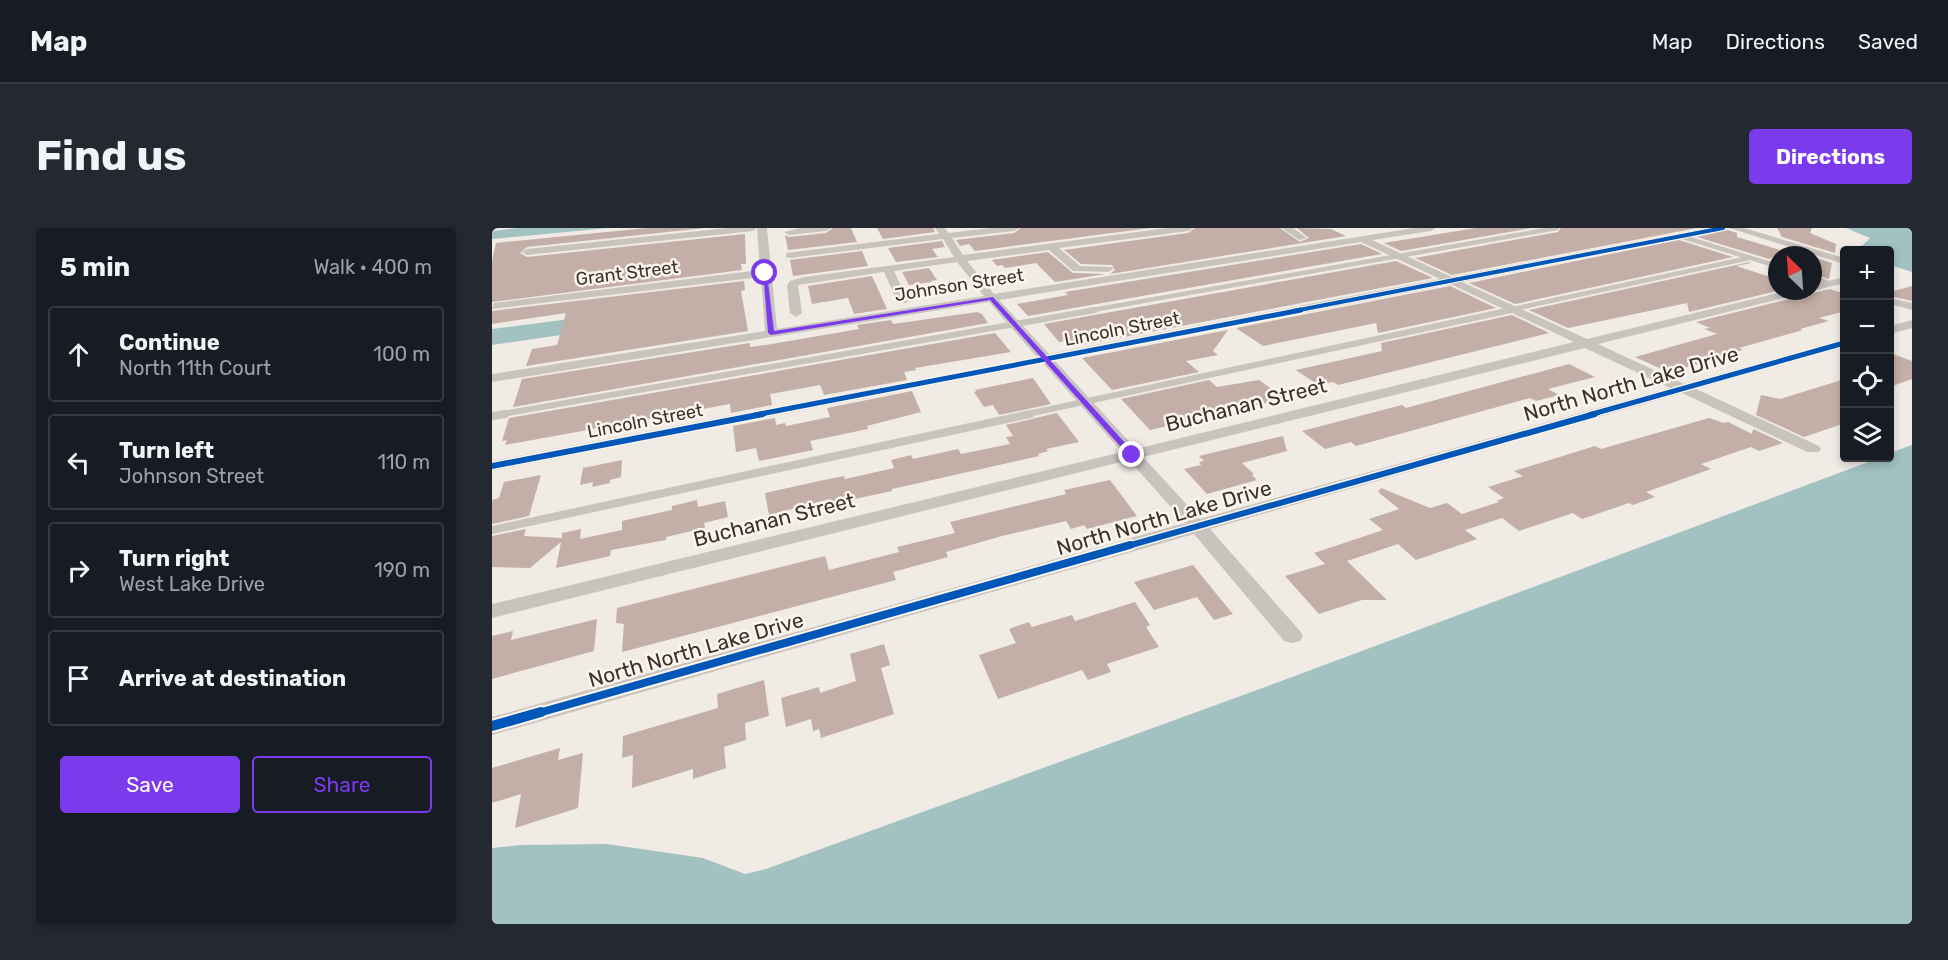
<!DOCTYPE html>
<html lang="en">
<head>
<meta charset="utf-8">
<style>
  :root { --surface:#171b24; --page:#242831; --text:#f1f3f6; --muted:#9ea1a6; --line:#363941; --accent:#7c3aed }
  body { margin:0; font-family:Rubik,sans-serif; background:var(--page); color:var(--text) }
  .controls { position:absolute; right:18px; top:18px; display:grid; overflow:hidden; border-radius:6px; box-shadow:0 3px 9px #0003 }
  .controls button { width:54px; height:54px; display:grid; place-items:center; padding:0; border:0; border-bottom:2px solid var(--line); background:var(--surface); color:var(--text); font:30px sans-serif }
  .compass { position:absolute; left:1276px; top:18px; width:54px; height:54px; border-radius:50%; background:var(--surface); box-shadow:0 3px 9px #0003; rotate:335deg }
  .stop { position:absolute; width:18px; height:18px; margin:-14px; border:4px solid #7c3aed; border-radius:50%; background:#fff }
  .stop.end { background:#7c3aed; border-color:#fff; box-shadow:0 2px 6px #0008 }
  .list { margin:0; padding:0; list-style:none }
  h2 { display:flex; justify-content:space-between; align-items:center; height:78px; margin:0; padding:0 24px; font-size:26px }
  h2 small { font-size:20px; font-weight:400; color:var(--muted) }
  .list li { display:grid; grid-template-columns:39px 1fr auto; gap:18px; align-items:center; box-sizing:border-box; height:96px; margin:0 12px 12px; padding:0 12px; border:2px solid var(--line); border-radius:6px }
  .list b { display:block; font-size:22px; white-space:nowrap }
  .list p { margin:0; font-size:20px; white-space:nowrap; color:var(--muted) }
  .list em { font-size:20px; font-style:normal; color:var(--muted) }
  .actions { display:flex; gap:12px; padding:18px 24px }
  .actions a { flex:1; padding:14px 0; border:2px solid var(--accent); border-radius:6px; text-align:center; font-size:21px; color:var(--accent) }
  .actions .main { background:var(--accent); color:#fff }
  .icon { flex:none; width:33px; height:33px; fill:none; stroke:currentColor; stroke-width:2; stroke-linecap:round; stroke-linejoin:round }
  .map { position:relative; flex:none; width:1420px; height:696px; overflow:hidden; border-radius:6px }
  header { display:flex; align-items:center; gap:36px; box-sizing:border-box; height:84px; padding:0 30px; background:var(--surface); border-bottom:2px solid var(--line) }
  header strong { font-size:28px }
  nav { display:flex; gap:33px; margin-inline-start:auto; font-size:21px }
  .intro { display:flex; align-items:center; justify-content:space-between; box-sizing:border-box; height:144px; padding:0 36px }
  h1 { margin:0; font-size:42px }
  .button { padding:15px 27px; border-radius:6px; background:var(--accent); color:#fff; font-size:21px; font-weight:700 }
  main { display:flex; gap:36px; padding:0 36px }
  aside { flex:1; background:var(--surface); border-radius:6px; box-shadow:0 3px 9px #0003 }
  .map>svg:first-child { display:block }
  .water { fill:#a1c2c1 }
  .building { fill:#c3afa7 }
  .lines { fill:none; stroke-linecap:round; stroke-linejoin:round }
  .lane-far2 { stroke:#c9c3be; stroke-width:4.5 }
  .lane-far1 { stroke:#c9c3be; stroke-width:6 }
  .lane { stroke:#c9c3be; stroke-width:8 }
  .street { fill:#c9c3be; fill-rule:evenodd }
  .cycleway-far4-casing { stroke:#fbf5ee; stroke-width:6 }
  .cycleway-far3-casing { stroke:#fbf5ee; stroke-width:8 }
  .cycleway-far2-casing { stroke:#fbf5ee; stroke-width:9 }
  .cycleway-far1-casing { stroke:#fbf5ee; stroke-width:12 }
  .cycleway-casing { stroke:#fbf5ee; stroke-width:14 }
  .cycleway-far4 { stroke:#0057b8; stroke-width:4 }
  .cycleway-far3 { stroke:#0057b8; stroke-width:5 }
  .cycleway-far2 { stroke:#0057b8; stroke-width:6 }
  .cycleway-far1 { stroke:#0057b8; stroke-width:8 }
  .cycleway { stroke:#0057b8; stroke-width:10 }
  .route { fill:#7c3aed }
  .labels { text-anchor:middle; stroke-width:5; stroke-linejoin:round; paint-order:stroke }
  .far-street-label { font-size:18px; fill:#3b302b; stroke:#fbf5ee }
  .street-label { font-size:21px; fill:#3b302b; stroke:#fbf5ee }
</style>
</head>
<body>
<header>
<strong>Map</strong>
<nav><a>Map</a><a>Directions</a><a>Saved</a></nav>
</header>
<div class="intro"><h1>Find us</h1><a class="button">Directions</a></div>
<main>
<aside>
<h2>5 min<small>Walk · 400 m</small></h2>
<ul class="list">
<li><svg class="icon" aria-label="ahead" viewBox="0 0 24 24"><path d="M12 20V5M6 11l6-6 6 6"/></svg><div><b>Continue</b><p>North 11th Court</p></div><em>100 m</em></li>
<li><svg class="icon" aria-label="left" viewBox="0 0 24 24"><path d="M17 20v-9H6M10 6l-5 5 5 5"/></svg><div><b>Turn left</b><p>Johnson Street</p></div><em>110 m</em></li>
<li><svg class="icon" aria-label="right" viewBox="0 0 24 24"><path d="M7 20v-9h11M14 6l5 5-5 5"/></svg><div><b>Turn right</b><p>West Lake Drive</p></div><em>190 m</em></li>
<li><svg class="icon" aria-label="arrive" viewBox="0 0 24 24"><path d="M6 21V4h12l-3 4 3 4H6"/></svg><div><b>Arrive at destination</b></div></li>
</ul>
<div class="actions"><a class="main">Save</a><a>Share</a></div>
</aside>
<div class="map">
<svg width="1420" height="696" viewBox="0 0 1420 696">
  <rect width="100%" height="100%" fill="#f0ebe5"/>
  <g class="water">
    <polygon points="26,0 116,0 0,11 0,3"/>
    <polygon points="1354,0 1420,0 1420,44 1398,37 1398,22 1356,22 1371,17 1378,10"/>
    <polygon points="185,77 137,97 0,117 0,101"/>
    <polygon points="1420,217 1420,696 0,696 0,620 29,617 115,616 211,630 253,646 274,641 765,462 1387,230 1398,230 1398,225"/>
  </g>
  <g class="building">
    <polygon points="155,0 213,0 35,19 28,25 35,29 253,6 254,36 249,36 250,42 0,74 0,33 4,15"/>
    <polygon points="341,0 359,0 365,14 296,22 293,7 297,9 334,5"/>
    <polygon points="385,0 441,0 443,4 391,11"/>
    <polygon points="529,0 658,0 483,23 477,16 468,18 464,12 522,5"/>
    <polygon points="703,0 788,0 808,14 817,10 805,0 839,1 854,8 618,46 623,42 620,37 589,36 572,22 696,5"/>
    <polygon points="984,0 1039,0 909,23 892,15"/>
    <polygon points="1069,0 1205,0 960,47 923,30 1066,4"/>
    <polygon points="1285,0 1320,0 1318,5 1344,16 1343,25 1290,9"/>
    <polygon points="1236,2 1245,5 1245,9 1298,25 1296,21 1307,24 1285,27 1277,31 1205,9"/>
    <polygon points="1187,12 1241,29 1023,76 977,55"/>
    <polygon points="450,13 453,19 440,21 446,29 404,34 396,20"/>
    <polygon points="869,16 890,26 536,88 525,76 576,67 573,64"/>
    <polygon points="370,23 376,38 301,48 298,32"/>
    <polygon points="556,24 581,45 614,46 563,54 544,35 513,40 510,37 505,38 500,32"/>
    <polygon points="1321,29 1340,35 1337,51 1321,46"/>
    <polygon points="904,33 941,50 579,119 573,113 567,114 552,96"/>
    <polygon points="1258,34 1259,35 1244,38 1285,51 1285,63 1197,84 1195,75 1076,100 1037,82"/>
    <polygon points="437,40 445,52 439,53 440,54 417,57 410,44"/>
    <polygon points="380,48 395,81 362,86 356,70 320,76 316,58"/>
    <polygon points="252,53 253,62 249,63 256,103 34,138 40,121 65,117 74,85 0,96 0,83"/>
    <polygon points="958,58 1004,80 886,105 884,95 771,118 744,100"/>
    <polygon points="1420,58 1420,73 1398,68 1398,64"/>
    <polygon points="1338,61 1353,66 1353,83 1327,90 1337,93 1308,101 1311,102 1247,120 1251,122 1235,126 1238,128 1176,144 1143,129 1225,106 1212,101 1218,100 1204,94 1313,67 1316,63 1321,65"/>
    <polygon points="485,84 490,86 496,95 21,179 30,151 258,115 258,119 274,117 367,101 365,97 399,92 401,96"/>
    <polygon points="1020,87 1057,105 846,157 841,154 826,157 804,142 890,123 889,115"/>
    <polygon points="736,102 721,123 726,127 694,133 707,144 620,162 590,130"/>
    <polygon points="503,105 519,124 423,140 424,142 412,144 415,152 332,167 328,157 278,166 280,177 239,185 238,176 13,217 15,212 10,213 17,190"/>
    <polygon points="1398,125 1420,133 1420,151 1398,159"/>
    <polygon points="1077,136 1103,149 1056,161 1067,167 1044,173 1038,170 864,218 859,214 833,221 810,203 910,177 914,180"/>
    <polygon points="541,150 559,176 507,187 501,177 492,179 482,164 484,164 483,162"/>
    <polygon points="1353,151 1353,195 1312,209 1264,187 1269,167 1288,171"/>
    <polygon points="717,152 725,159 767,152 792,170 762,178 759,175 703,188 706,191 658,202 629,171"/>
    <polygon points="420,163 429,184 375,198 376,201 318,213 321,222 267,233 264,220 244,224 241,198 283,190 284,197 293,195 294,198 338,189 335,180"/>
    <polygon points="565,185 587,214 554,221 556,223 546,226 547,228 400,261 400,263 339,276 338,271 277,287 273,265 332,252 352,248 353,251 402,240 399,232 419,227 421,231 466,221 469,226 518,216 514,209 521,208 514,197"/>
    <polygon points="1217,190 1232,195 1236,194 1260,206 1261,201 1291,215 1267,223 1259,219 1209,236 1219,241 1154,264 1163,269 1141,277 1137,275 1090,291 1081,285 1027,303 1010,290 973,302 985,311 924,332 906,316 855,333 895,372 870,372 827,386 793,348 833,336 822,325 891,302 877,291 907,281 886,264 889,260 938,280 955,275 970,286 1007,274 1005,273 1012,270 996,259 1031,248 1022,243 1103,218 1109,221"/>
    <polygon points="791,208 795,223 750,235 762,246 760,247 765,252 715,266 692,241 709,237 707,234 712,233 707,228"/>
    <polygon points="130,232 129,249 118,252 118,255 100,259 101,254 88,257 91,240"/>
    <polygon points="49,247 37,288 0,296 0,272 7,270 12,254"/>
    <polygon points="618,252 645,288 595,301 592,297 579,301 574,293 510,308 454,324 456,329 401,344 404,352 130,424 132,396 124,395 125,380 333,328 337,342 407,324 405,319 463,305 458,294 574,266 572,262"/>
    <polygon points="205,272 206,279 233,273 236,289 212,295 213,300 174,309 174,312 119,322 118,328 64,340 69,314 38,340 0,339 0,308 34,301 32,308 70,310 70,305 89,301 88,311 130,302 130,293 180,282 180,278"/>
    <polygon points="701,337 726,368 741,386 722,392 705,369 662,382 642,354"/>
    <polygon points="643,374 658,397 654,399 667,419 615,436 619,444 596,452 590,442 506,471 487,427 524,415 517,401 537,394 540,399 580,387 583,393"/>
    <polygon points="105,391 102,423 0,451 0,408 21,403 19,412"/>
    <polygon points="392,416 398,437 389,440 402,486 329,510 327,501 321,503 319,491 294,499 289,470 327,459 328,465 364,453 358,426"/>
    <polygon points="272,452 277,488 253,495 254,512 232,519 234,540 201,551 201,541 140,560 141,527 130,530 131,508 226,480 225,466"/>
    <polygon points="68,520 66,532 91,525 86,580 23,600 29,566 0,575 0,540"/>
  </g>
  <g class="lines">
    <g class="lane-far2">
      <polyline points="1188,8 1285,38"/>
      <polyline points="1321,50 1339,56"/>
      <polyline points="595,83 1065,0"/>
      <polyline points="1012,83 1257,30"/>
    </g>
    <g class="lane-far1">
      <polyline points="5,187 603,82"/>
      <polyline points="531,187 1019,82"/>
    </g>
    <g class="lane">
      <polyline points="0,188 13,186"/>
      <polyline points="0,302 538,186"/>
    </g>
    <g class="street">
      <path d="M 235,0 L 275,0 L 285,101 L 492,68 L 465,34 L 402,43 L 416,73 L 414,75 L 406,75 L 392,44 L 306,57 L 310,85 L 304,89 L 298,85 L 295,58 L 298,53 L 312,49 L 462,29 L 451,11 L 298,30 L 294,29 L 294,25 L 447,6 L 443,0 L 453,0 L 456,5 L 499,0 L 527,0 L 522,3 L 460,10 L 471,27 L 675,0 L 701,0 L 696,3 L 567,20 L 588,38 L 620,39 L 621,41 L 616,44 L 581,43 L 557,22 L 475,33 L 502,66 L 922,0 L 944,0 L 939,3 L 880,12 L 960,49 L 1217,0 L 1236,0 L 970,54 L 1095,111 L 1294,63 L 1314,63 L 1312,65 L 1106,116 L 1192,156 L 1352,111 L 1352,119 L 1204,161 L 1327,218 L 1329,221 L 1327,224 L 1315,224 L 1190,165 L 718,301 L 808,403 L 811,408 L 808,413 L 800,415 L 792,413 L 702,306 L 0,507 L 0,489 L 693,295 L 637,232 L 0,390 L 0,376 L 630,224 L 551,135 L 0,243 L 0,233 L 545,129 L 497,74 L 0,154 L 0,146 L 273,103 L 269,49 L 0,81 L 2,75 L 268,42 L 265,0 L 261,3 L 35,27 L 30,24 L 35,21 ZM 869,14 L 948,51 L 557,126 L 507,72 ZM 958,56 L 1082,114 L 644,221 L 563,133 ZM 1093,120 L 1178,160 L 708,291 L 651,229 Z"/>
      <polygon points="308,0 339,0 334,3 297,7 292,4"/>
      <polygon points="790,0 801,0 815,10 807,12"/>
      <polygon points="1237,0 1252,0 1352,30 1352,36"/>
      <polygon points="1352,49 1352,55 1321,63 1320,63 1321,57"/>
      <polygon points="1398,70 1420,75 1420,82 1398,76"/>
      <polygon points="1420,92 1420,100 1398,106 1398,98"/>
    </g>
    <defs>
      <polyline id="cycleway-far4" points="802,83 1231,0"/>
      <g id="cycleway-far3">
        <polyline points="263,187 809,82"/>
        <polyline points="1097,187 1352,115"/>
      </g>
      <g id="cycleway-far2">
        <polyline points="0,238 271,186"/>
        <polyline points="632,319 1103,186"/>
      </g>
      <polyline id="cycleway-far1" points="43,486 638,317"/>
      <polyline id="cycleway" points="0,498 49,484"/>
    </defs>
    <use href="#cycleway-far4" class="cycleway-far4-casing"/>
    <use href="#cycleway-far3" class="cycleway-far3-casing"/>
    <use href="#cycleway-far2" class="cycleway-far2-casing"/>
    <use href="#cycleway-far1" class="cycleway-far1-casing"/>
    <use href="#cycleway" class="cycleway-casing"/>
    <use href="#cycleway-far4" class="cycleway-far4"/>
    <use href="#cycleway-far3" class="cycleway-far3"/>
    <use href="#cycleway-far2" class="cycleway-far2"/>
    <use href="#cycleway-far1" class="cycleway-far1"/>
    <use href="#cycleway" class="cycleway"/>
  </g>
  <polygon class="route" points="271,43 275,45 282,103 501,69 644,227 637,228 498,72 279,107 276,105"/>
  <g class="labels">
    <g class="far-street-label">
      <text transform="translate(135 45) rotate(-7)" y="6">Grant Street</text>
      <text transform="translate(467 57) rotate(-9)" y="6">Johnson Street</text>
      <text transform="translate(630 101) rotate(-11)" y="6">Lincoln Street</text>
      <text transform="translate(153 193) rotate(-11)" y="6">Lincoln Street</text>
    </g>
    <g class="street-label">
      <text transform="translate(1139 156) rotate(-16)" y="7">North North Lake Drive</text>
      <text transform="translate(754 177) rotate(-14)" y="7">Buchanan Street</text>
      <text transform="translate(672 290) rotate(-16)" y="7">North North Lake Drive</text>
      <text transform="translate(282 292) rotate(-14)" y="7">Buchanan Street</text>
      <text transform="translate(204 422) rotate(-16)" y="7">North North Lake Drive</text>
    </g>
  </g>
</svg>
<div class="controls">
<button>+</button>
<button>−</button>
<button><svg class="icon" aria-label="locate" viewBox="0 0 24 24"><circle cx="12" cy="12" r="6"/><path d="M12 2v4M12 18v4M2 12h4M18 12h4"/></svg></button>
<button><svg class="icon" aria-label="layers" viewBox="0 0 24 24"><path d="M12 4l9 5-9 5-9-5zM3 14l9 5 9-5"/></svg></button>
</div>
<svg class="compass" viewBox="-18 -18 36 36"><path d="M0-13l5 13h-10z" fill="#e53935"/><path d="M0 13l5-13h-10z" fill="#9ea1a6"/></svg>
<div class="stop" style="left:273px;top:45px"></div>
<div class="stop end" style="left:640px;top:227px"></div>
</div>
</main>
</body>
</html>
